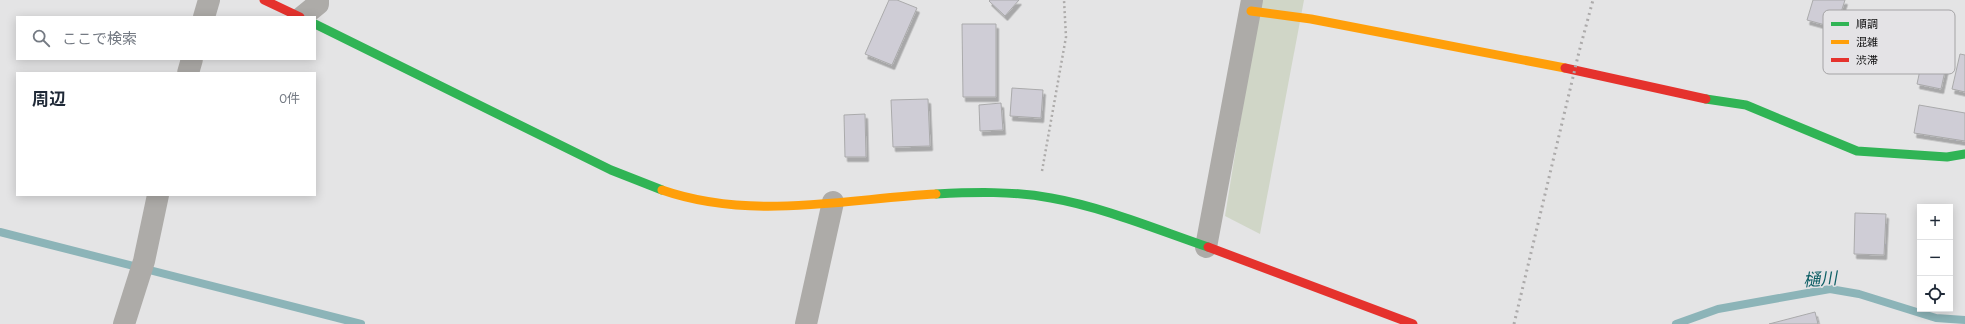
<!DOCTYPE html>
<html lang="ja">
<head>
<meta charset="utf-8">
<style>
  :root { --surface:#fff; --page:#f6f6f7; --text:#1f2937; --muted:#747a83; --line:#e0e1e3 }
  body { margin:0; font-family:Jost,"Noto Sans JP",sans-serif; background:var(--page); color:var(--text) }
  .controls { position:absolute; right:12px; bottom:12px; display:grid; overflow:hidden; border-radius:0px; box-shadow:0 2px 10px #0003 }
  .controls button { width:36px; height:36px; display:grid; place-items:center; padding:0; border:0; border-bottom:1px solid var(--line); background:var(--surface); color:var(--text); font:20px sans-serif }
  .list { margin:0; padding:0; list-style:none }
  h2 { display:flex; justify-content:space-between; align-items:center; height:52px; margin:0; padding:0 16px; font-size:17px }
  h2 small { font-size:13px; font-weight:400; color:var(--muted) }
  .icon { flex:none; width:22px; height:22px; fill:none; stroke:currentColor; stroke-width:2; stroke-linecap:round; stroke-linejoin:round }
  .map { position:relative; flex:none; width:1965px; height:324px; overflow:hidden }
  .search { position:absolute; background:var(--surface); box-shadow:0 2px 10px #0003; left:16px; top:16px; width:300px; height:44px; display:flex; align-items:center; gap:10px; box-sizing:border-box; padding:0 14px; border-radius:0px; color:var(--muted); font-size:15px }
  .panel { position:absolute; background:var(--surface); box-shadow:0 2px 10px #0003; left:16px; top:72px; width:300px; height:124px; border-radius:0px }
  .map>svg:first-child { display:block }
  .green { fill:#d0d6c7 }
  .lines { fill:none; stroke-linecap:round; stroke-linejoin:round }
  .stream { stroke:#8cb4b8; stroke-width:8 }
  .building { fill:#cfcdd6; stroke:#aaaaab; filter:url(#shadow) }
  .path { stroke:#adabaa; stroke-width:2.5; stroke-dasharray:2 3; stroke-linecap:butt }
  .street { stroke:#adaba8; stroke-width:22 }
  .fast { stroke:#30b455; stroke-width:9 }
  .slow { stroke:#ff9f0a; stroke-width:9 }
  .jam { stroke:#e5322d; stroke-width:9 }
  .rail { stroke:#acaaaa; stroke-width:3; stroke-dasharray:2 4; stroke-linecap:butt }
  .labels { text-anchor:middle; stroke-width:3; stroke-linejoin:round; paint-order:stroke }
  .water-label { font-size:17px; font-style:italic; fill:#0d5f65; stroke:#e4e3e6 }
  .key { fill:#e4e3e6; stroke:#a4a3a5; stroke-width:1 }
  .key-label { font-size:11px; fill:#0d0d0e }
</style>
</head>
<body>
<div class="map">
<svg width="1965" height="324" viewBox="0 0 1965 324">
  <defs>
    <filter id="shadow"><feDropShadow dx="2.5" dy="4.5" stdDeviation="0" flood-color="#0004"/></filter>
  </defs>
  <rect width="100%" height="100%" fill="#e4e4e5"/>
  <polygon class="green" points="1260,0 1304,0 1260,234 1225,216"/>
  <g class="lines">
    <g class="stream">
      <polyline points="0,232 361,324"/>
      <polyline points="1676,324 1718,309 1830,289 1859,294 1936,318 1965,320"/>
    </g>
  </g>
  <g class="building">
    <polygon points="889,0 897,0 917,8 892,65 865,54"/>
    <polygon points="990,0 1019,0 1005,16 989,1"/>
    <polygon points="1813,0 1845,0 1836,28 1807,20"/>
    <polygon points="962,24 996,24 996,97 963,97"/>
    <polygon points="1960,54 1965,55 1965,92 1952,89"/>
    <polygon points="1923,56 1947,62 1941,89 1917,84"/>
    <polygon points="1012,88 1043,90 1041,118 1010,116"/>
    <polygon points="928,99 930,146 893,147 891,100"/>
    <polygon points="1001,103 1003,130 980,131 979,105"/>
    <polygon points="1919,105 1965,113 1965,141 1914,133"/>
    <polygon points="865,114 866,157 845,157 844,115"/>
    <polygon points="1855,213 1886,214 1884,255 1854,254"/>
    <polygon points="1815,312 1818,324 1769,324"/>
  </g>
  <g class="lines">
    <polyline class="path" points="1042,171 1066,37 1064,0"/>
    <g class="street">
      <polyline points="204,17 209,0"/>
      <polyline points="302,17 318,4 318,0"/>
      <polyline points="188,73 192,59"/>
      <polyline points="1206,247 1252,0"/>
      <polyline points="124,324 144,261 158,195"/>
      <polyline points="806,324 833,202"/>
    </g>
    <g class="fast">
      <polyline points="315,24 611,170 662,190"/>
      <polyline points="1706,99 1746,105 1857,151 1947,157 1965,154"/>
      <path d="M 936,194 C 974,192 1014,191 1051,198 C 1103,207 1158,230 1208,247"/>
    </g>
    <g class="slow">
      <polyline points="1251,11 1311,19 1565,68"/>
      <path d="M 662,190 C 751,221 845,199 936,194"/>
    </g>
    <g class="jam">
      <polyline points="264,0 300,17"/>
      <polyline points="1565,68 1706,99"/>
      <polyline points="1208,247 1413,324"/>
    </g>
    <polyline class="rail" points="1514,324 1579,52 1593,0"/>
  </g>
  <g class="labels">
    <g class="water-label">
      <text transform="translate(1820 279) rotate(-4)" y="6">樋川</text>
    </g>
  </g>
  <rect x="1823" y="10" width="132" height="64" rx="6" class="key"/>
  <rect x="1831" y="22" width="18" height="4" fill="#30b455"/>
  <rect x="1831" y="40" width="18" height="4" fill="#ff9f0a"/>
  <rect x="1831" y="58" width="18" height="4" fill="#e5322d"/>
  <g class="key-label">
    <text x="1856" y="28">順調</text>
    <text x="1856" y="46">混雑</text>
    <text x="1856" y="64">渋滞</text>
  </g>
</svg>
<div class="controls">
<button>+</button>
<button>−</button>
<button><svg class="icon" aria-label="locate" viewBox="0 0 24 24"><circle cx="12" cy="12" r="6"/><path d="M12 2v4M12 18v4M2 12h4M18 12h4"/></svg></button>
</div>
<div class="search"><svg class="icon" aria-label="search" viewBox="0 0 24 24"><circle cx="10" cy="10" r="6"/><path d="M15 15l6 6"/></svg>ここで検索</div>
<section class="panel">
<h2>周辺<small>0件</small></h2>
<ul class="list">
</ul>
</section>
</div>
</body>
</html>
